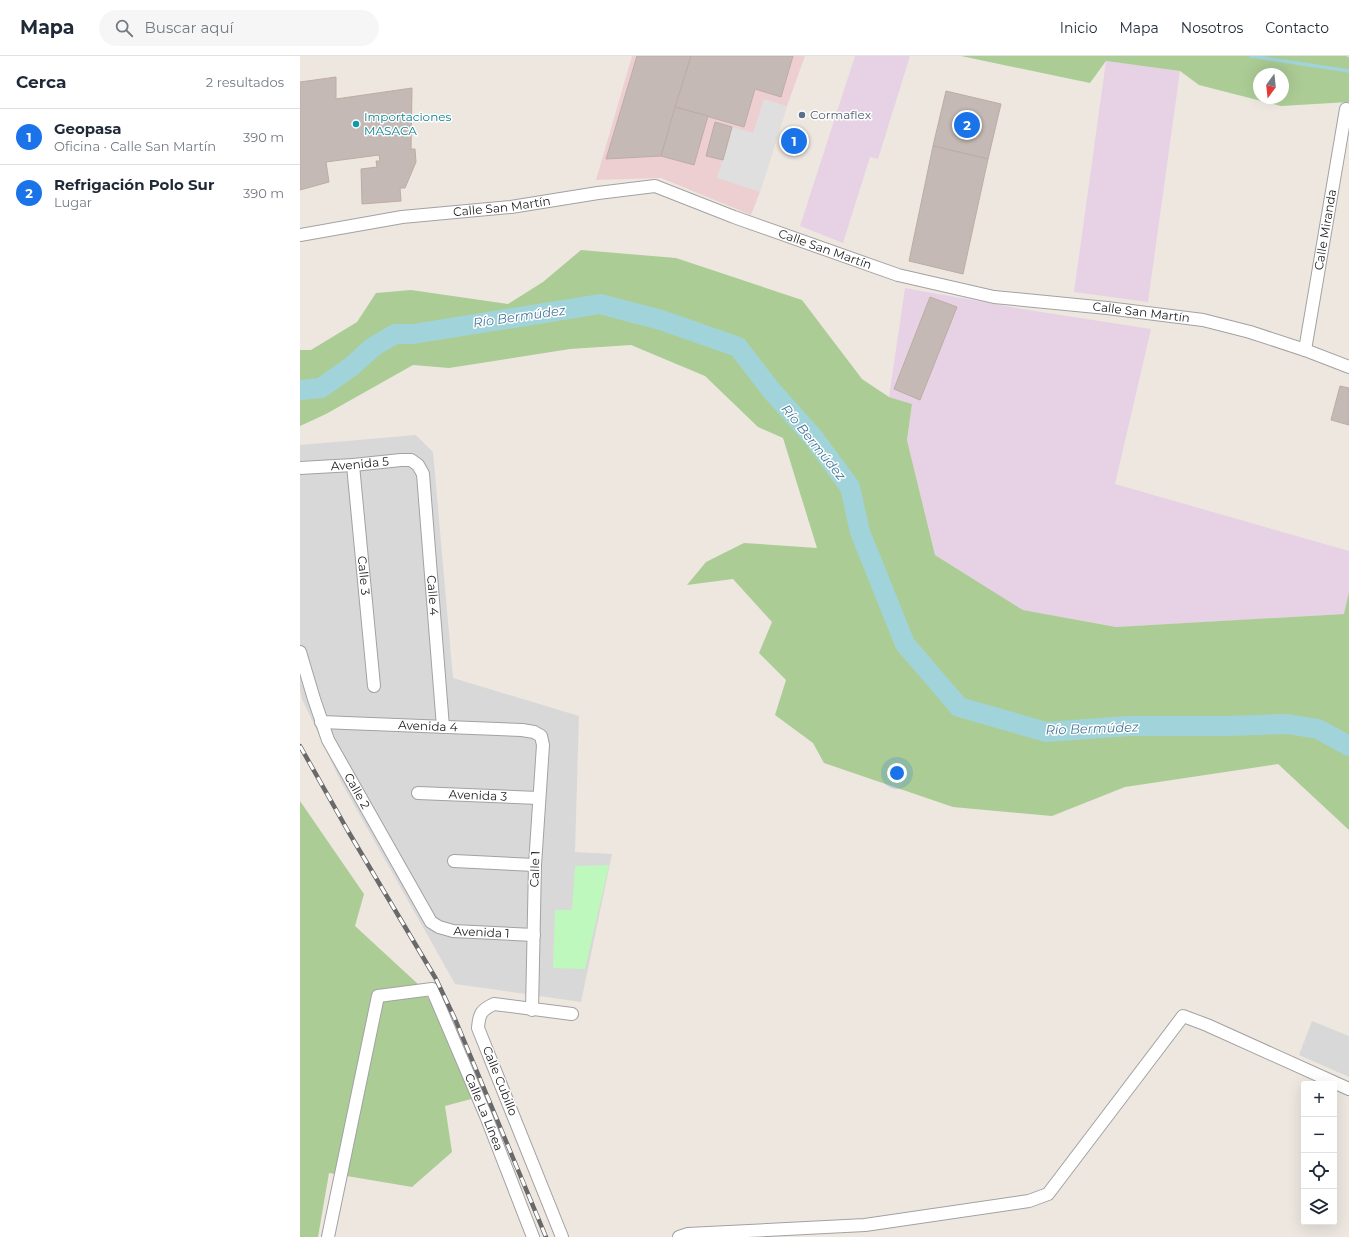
<!DOCTYPE html>
<html lang="es">
<head>
<meta charset="utf-8">
<style>
  :root { --surface:#fff; --page:#f6f6f7; --text:#1f2937; --muted:#747a83; --line:#e0e1e3; --accent:#1a73e8 }
  body { margin:0; font-family:Montserrat,sans-serif; background:var(--page); color:var(--text) }
  .controls { position:absolute; right:12px; bottom:12px; display:grid; overflow:hidden; border-radius:4px; box-shadow:0 4px 16px #0002 }
  .controls button { width:36px; height:36px; display:grid; place-items:center; padding:0; border:0; border-bottom:1px solid var(--line); background:var(--surface); color:var(--text); font:20px sans-serif }
  .compass { position:absolute; left:953px; top:12px; width:36px; height:36px; border-radius:50%; background:var(--surface); box-shadow:0 4px 16px #0002; rotate:195deg }
  .you { position:absolute; left:597px; top:717px; width:14px; height:14px; margin:-10px; border:3px solid #fff; border-radius:50%; background:#1a73e8; box-shadow:0 0 0 6px #1a73e833 }
  .badge { display:grid; place-items:center; width:26px; height:26px; border-radius:50%; background:var(--accent); color:#fff; font-size:13px; font-weight:700 }
  .pin { position:absolute; translate:-50% -50%; border:2px solid #fff; box-shadow:0 1px 4px #0006 }
  .list { margin:0; padding:0; list-style:none }
  h2 { display:flex; justify-content:space-between; align-items:center; height:52px; margin:0; padding:0 16px; font-size:17px }
  h2 small { font-size:13px; font-weight:400; color:var(--muted) }
  .list li { display:grid; grid-template-columns:26px 1fr auto; gap:12px; align-items:center; box-sizing:border-box; height:56px; padding:0 16px; border-top:1px solid var(--line) }
  .list b { display:block; font-size:15px; white-space:nowrap }
  .list p { margin:0; font-size:13px; white-space:nowrap; color:var(--muted) }
  .list em { font-size:13px; font-style:normal; color:var(--muted) }
  .icon { flex:none; width:22px; height:22px; fill:none; stroke:currentColor; stroke-width:2; stroke-linecap:round; stroke-linejoin:round }
  .map { position:relative; flex:none; width:1049px; height:1181px; overflow:hidden }
  header { display:flex; align-items:center; gap:24px; box-sizing:border-box; height:56px; padding:0 20px; background:var(--surface); border-bottom:1px solid var(--line) }
  header strong { font-size:19px }
  nav { display:flex; gap:22px; margin-inline-start:auto; font-size:14px }
  .search { width:280px; height:36px; background:var(--page); display:flex; align-items:center; gap:10px; box-sizing:border-box; padding:0 14px; border-radius:22px; color:var(--muted); font-size:15px }
  main { display:flex }
  aside { flex:1; background:var(--surface) }
  .map>svg:first-child { display:block }
  .residential { fill:#d9d8d8 }
  .commercial { fill:#eecfd1 }
  .industrial { fill:#e6d2e4 }
  .forest { fill:#accc95; fill-rule:evenodd }
  .park { fill:#bef8bc }
  .parking { fill:#dfdfdf }
  .lines { fill:none; stroke-linecap:round; stroke-linejoin:round }
  .stream { stroke:#a1d4da; stroke-width:3.5 }
  .river { stroke:#a1d4da; stroke-width:20 }
  .building { fill:#c4b9b4; stroke:#beaca3 }
  .street-casing { stroke:#a2a2a2; stroke-width:14 }
  .street { stroke:#fff; stroke-width:12 }
  .rail-casing { stroke:#696969; stroke-width:4.5 }
  .rail { stroke:#fff; stroke-width:3; stroke-dasharray:9; stroke-linecap:butt }
  .service-dot { fill:#5c6f8a; stroke:#fff; stroke-width:1.5 }
  .culture-dot { fill:#0f9aa8; stroke:#fff; stroke-width:1.5 }
  .labels { text-anchor:middle; stroke-width:3; stroke-linejoin:round; paint-order:stroke }
  .service-label { font-size:12px; fill:#4e5e75; stroke:#fff; text-anchor:start }
  .culture-label { font-size:12px; fill:#0d838f; stroke:#fff; text-anchor:start }
  .street-label { font-size:12px; fill:#1b1b1b; stroke:#fff }
  .water-label { font-size:13px; font-style:italic; fill:#447899; stroke:#fff }
</style>
</head>
<body>
<header>
<strong>Mapa</strong>
<div class="search"><svg class="icon" aria-label="search" viewBox="0 0 24 24"><circle cx="10" cy="10" r="6"/><path d="M15 15l6 6"/></svg>Buscar aquí</div>
<nav><a>Inicio</a><a>Mapa</a><a>Nosotros</a><a>Contacto</a></nav>
</header>
<main>
<aside>
<h2>Cerca<small>2 resultados</small></h2>
<ul class="list">
<li><span class="badge">1</span><div><b>Geopasa</b><p>Oficina · Calle San Martín</p></div><em>390 m</em></li>
<li><span class="badge">2</span><div><b>Refrigación Polo Sur</b><p>Lugar</p></div><em>390 m</em></li>
</ul>
</aside>
<div class="map">
<svg width="1049" height="1181" viewBox="0 0 1049 1181">
  <rect width="100%" height="100%" fill="#ede7e0"/>
  <g class="residential">
    <polygon points="116,379 133,396 153,622 279,660 275,796 312,798 281,946 155,928 40,724 2,643 0,634 0,389"/>
    <polygon points="1012,965 1049,980 1049,1021 999,999"/>
  </g>
  <polygon class="commercial" points="332,0 505,0 487,50 460,136 451,159 361,122 296,124"/>
  <g class="industrial">
    <polygon points="555,0 610,0 578,103 570,101 543,187 500,170"/>
    <polygon points="806,5 880,15 848,246 774,236"/>
    <polygon points="605,232 722,253 851,273 815,428 1049,495 1049,536 1045,558 816,571 723,554 635,499 607,384 612,348 589,341"/>
  </g>
  <g class="forest">
    <path d="M 661,0 L 1046,0 L 1049,1 L 1049,46 L 981,50 L 899,29 L 880,15 L 806,5 L 790,27 ZM 959,18 L 983,18 L 983,42 L 959,42 Z"/>
    <polygon points="281,194 376,202 502,244 562,323 589,341 612,348 607,384 635,499 723,554 816,571 1044,558 1049,536 1049,774 978,708 825,731 752,760 653,751 524,707 513,687 475,659 486,624 459,597 472,566 433,523 387,529 406,506 444,487 517,492 483,382 458,371 405,320 331,289 270,293 149,312 113,309 26,358 0,370 0,294 11,294 57,266 76,237 111,234 208,248 243,226"/>
    <polygon points="0,745 64,838 55,870 119,929 138,957 175,1042 145,1050 152,1096 112,1131 29,1117 18,1181 0,1181"/>
  </g>
  <polygon class="park" points="309,809 285,913 253,912 255,854 272,854 275,810"/>
  <polygon class="parking" points="464,43 487,50 460,136 417,122 433,71 453,77"/>
  <g class="lines">
    <polyline class="stream" points="951,0 1049,15"/>
    <polyline class="river" points="0,334 21,332 52,310 73,291 95,278 113,278 300,248 361,264 438,291 471,334 513,381 550,431 560,476 605,588 659,651 746,676 829,670 926,670 987,668 1018,673 1049,690"/>
  </g>
  <g class="building">
    <polygon points="337,0 391,0 361,100 306,103"/>
    <polygon points="391,0 493,0 481,41 455,33 444,71 375,51"/>
    <polygon points="36,21 36,43 112,32 111,93 115,93 116,106 105,132 100,132 101,145 62,148 61,113 77,111 76,105 80,105 79,99 26,106 29,126 0,134 0,26"/>
    <polygon points="646,35 701,48 688,103 633,90"/>
    <polygon points="375,51 408,60 394,109 361,100"/>
    <polygon points="415,66 432,71 423,104 406,100"/>
    <polygon points="633,90 688,103 663,218 609,205"/>
    <polygon points="630,241 657,251 620,344 594,333"/>
    <polygon points="1040,330 1049,332 1049,369 1031,364"/>
  </g>
  <g class="lines">
    <defs>
      <g id="street">
        <path id="s1" d="M 0,179 L 102,161 L 211,151 L 298,137 L 355,130 L 434,161 L 598,219 L 694,241 L 807,252 L 903,264 L 950,276 L 1005,294 L 1049,311"/>
        <path id="s2" d="M 1005,294 L 1046,53"/>
        <path id="s3" d="M 53,409 L 74,630"/>
        <path id="s4" d="M 0,412 L 53,409 L 101,404 L 111,404 L 118,409 L 123,418 L 143,671"/>
        <path id="s5" d="M 0,596 L 14,643 L 28,684 L 131,866 L 139,871 L 153,875 L 234,879"/>
        <path id="s6" d="M 21,666 L 222,674 L 234,676 L 241,680 L 243,689 L 235,809 L 232,954"/>
        <path id="s7" d="M 118,737 L 238,742"/>
        <polyline points="154,805 235,809"/>
        <path id="s8" d="M 28,1181 L 78,940 L 132,933 L 186,1060 L 233,1181"/>
        <path d="M 262,1181 L 178,972 C 179,958 181,954 194,948 L 272,958"/>
        <polyline points="379,1181 388,1178 565,1169 729,1145 748,1138 883,960 907,969 1049,1033"/>
      </g>
    </defs>
    <use href="#street" class="street-casing"/>
    <use href="#street" class="street"/>
    <defs>
      <polyline id="rail" points="0,690 48,775 136,923 155,963 246,1181"/>
    </defs>
    <use href="#rail" class="rail-casing"/>
    <use href="#rail" class="rail"/>
  </g>
  <circle class="service-dot" cx="502" cy="59" r="4"/>
  <circle class="culture-dot" cx="56" cy="68" r="4"/>
  <g class="labels">
    <g class="service-label">
      <text x="510" y="63">Cormaflex</text>
    </g>
    <g class="culture-label">
      <text x="64" y="65">Importaciones<tspan x="64" dy="14">MASACA</tspan></text>
    </g>
    <g class="street-label">
      <text dy="4" stroke="none"><textPath href="#s1" startOffset="204">Calle San Martín</textPath></text>
      <text dy="4" stroke="none"><textPath href="#s2" startOffset="122">Calle Miranda</textPath></text>
      <text dy="4" stroke="none"><textPath href="#s1" startOffset="540">Calle San Martín</textPath></text>
      <text dy="4" stroke="none"><textPath href="#s1" startOffset="864">Calle San Martín</textPath></text>
      <text dy="4" stroke="none"><textPath href="#s4" startOffset="60">Avenida 5</textPath></text>
      <text dy="4" stroke="none"><textPath href="#s3" startOffset="111">Calle 3</textPath></text>
      <text dy="4" stroke="none"><textPath href="#s4" startOffset="252">Calle 4</textPath></text>
      <text dy="4" stroke="none"><textPath href="#s6" startOffset="107">Avenida 4</textPath></text>
      <text dy="4" stroke="none"><textPath href="#s5" startOffset="151">Calle 2</textPath></text>
      <text dy="4" stroke="none"><textPath href="#s7" startOffset="60">Avenida 3</textPath></text>
      <text transform="translate(235 813) rotate(-88)" y="4">Calle 1</text>
      <text dy="4" stroke="none"><textPath href="#s5" startOffset="354">Avenida 1</textPath></text>
      <text transform="translate(200 1025) rotate(68)" y="4">Calle Cubillo</text>
      <text dy="4" stroke="none"><textPath href="#s8" startOffset="434">Calle La Línea</textPath></text>
    </g>
    <g class="water-label">
      <text transform="translate(219 260) rotate(-8)" y="5">Río Bermúdez</text>
      <text transform="translate(514 386) rotate(51)" y="5">Río Bermúdez</text>
      <text transform="translate(792 672) rotate(-2)" y="5">Río Bermúdez</text>
    </g>
  </g>
</svg>
<div class="controls">
<button>+</button>
<button>−</button>
<button><svg class="icon" aria-label="locate" viewBox="0 0 24 24"><circle cx="12" cy="12" r="6"/><path d="M12 2v4M12 18v4M2 12h4M18 12h4"/></svg></button>
<button><svg class="icon" aria-label="layers" viewBox="0 0 24 24"><path d="M12 4l9 5-9 5-9-5zM3 14l9 5 9-5"/></svg></button>
</div>
<svg class="compass" viewBox="-18 -18 36 36"><path d="M0-13l5 13h-10z" fill="#e53935"/><path d="M0 13l5-13h-10z" fill="#747a83"/></svg>
<div class="you"></div>
<div class="pin badge" style="left:494px;top:85px">1</div>
<div class="pin badge" style="left:667px;top:69px">2</div>
</div>
</main>
</body>
</html>
